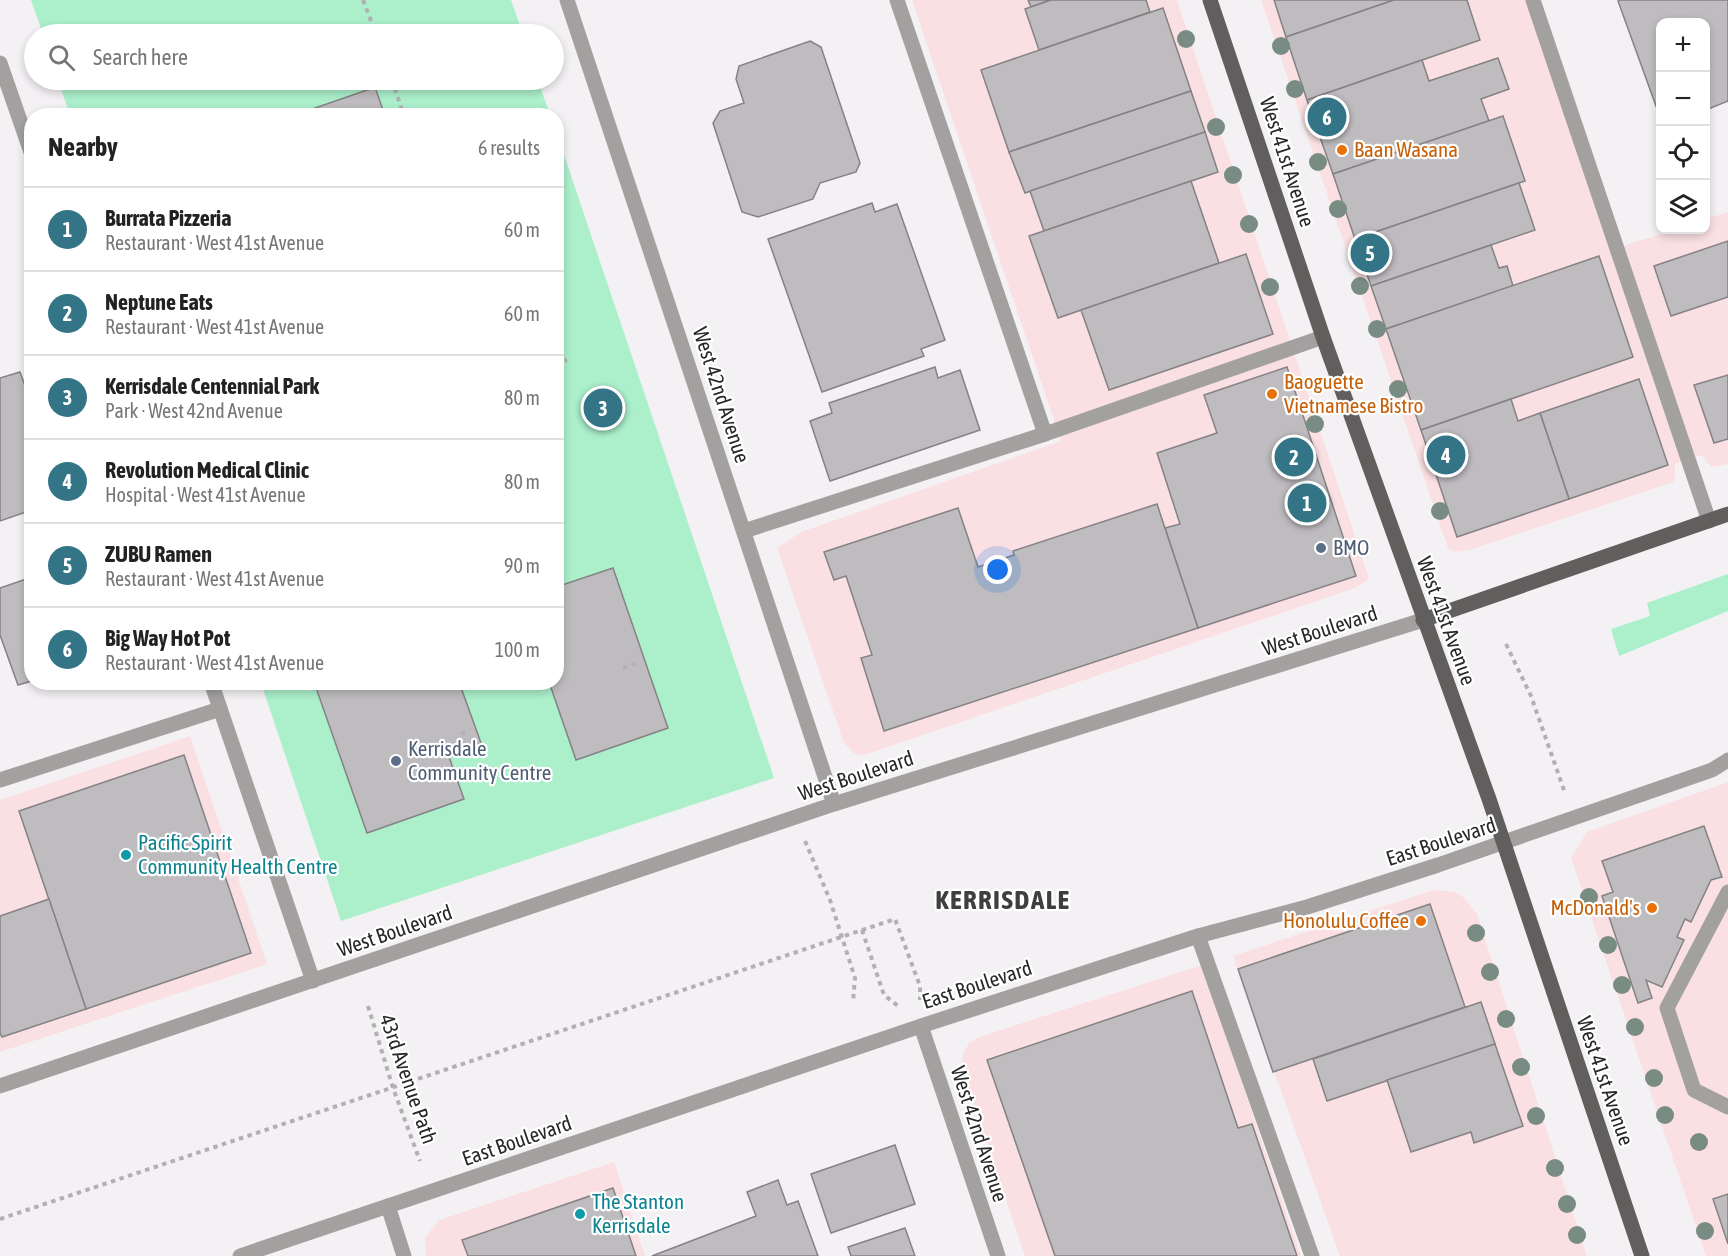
<!DOCTYPE html>
<html lang="en">
<head>
<meta charset="utf-8">
<style>
  :root { --surface:#fff; --page:#f2f2f2; --text:#222; --muted:#767676; --line:#e0e0e0; --accent:#337587 }
  body { margin:0; font-family:"Asap Condensed",sans-serif; background:var(--page); color:var(--text) }
  .controls { position:absolute; right:18px; top:18px; display:grid; overflow:hidden; border-radius:12px; box-shadow:0 3px 9px #0003 }
  .controls button { width:54px; height:54px; display:grid; place-items:center; padding:0; border:0; border-bottom:2px solid var(--line); background:var(--surface); color:var(--text); font:30px sans-serif }
  .you { position:absolute; left:998px; top:570px; width:21px; height:21px; margin:-15px; border:4px solid #fff; border-radius:50%; background:#1a73e8; box-shadow:0 0 0 9px #1a73e833 }
  .badge { display:grid; place-items:center; width:39px; height:39px; border-radius:50%; background:var(--accent); color:#fff; font-size:20px; font-weight:700 }
  .pin { position:absolute; translate:-50% -50%; border:3px solid #fff; box-shadow:0 2px 6px #0006 }
  .list { margin:0; padding:0; list-style:none }
  h2 { display:flex; justify-content:space-between; align-items:center; height:78px; margin:0; padding:0 24px; font-size:26px }
  h2 small { font-size:20px; font-weight:400; color:var(--muted) }
  .list li { display:grid; grid-template-columns:39px 1fr auto; gap:18px; align-items:center; box-sizing:border-box; height:84px; padding:0 24px; border-top:2px solid var(--line) }
  .list b { display:block; font-size:22px; white-space:nowrap }
  .list p { margin:0; font-size:20px; white-space:nowrap; color:var(--muted) }
  .list em { font-size:20px; font-style:normal; color:var(--muted) }
  .icon { flex:none; width:33px; height:33px; fill:none; stroke:currentColor; stroke-width:2; stroke-linecap:round; stroke-linejoin:round }
  .map { position:relative; flex:none; width:1728px; height:1256px; overflow:hidden }
  .search { position:absolute; background:var(--surface); box-shadow:0 3px 9px #0003; left:24px; top:24px; width:540px; height:66px; display:flex; align-items:center; gap:15px; box-sizing:border-box; padding:0 21px; border-radius:33px; color:var(--muted); font-size:22px }
  .panel { position:absolute; background:var(--surface); box-shadow:0 3px 9px #0003; left:24px; top:108px; width:540px; height:582px; border-radius:24px }
  .map>svg:first-child { display:block }
  .commercial { fill:#fbe0e3 }
  .green { fill:#abefcb }
  .building { fill:#bfbcbf; stroke:#848284; stroke-width:1.5 }
  .lines { fill:none; stroke-linecap:round; stroke-linejoin:round }
  .path { stroke:#b2b0b2; stroke-width:4; stroke-dasharray:4.5 4.5; stroke-linecap:butt }
  .minor { stroke:#a2a1a0; stroke-width:15 }
  .major { stroke:#615f5e; stroke-width:15 }
  .tree { fill:#788c84 }
  .food-dot { fill:#e8710a; stroke:#fff; stroke-width:2 }
  .service-dot { fill:#5c6f8a; stroke:#fff; stroke-width:2 }
  .culture-dot { fill:#0f9aa8; stroke:#fff; stroke-width:2 }
  .labels { text-anchor:middle; stroke-width:4.5; stroke-linejoin:round; paint-order:stroke }
  .food-label { font-size:21px; fill:#c56008; stroke:#fff; text-anchor:start }
  .street-label { font-size:21px; fill:#292829; stroke:#fff }
  .service-label { font-size:21px; fill:#4e5e75; stroke:#fff; text-anchor:start }
  .culture-label { font-size:21px; fill:#0d838f; stroke:#fff; text-anchor:start }
  .district-label { font-size:27px; font-weight:bold; letter-spacing:1.5px; fill:#403e40; stroke:#fff }
</style>
</head>
<body>
<div class="map">
<svg width="1728" height="1256" viewBox="0 0 1728 1256">
  <rect width="100%" height="100%" fill="#f4f1f4"/>
  <g class="commercial">
    <polygon points="912,0 1177,0 1369,578 1365,582 1355,588 864,755 855,754 844,743 777,548 801,532 1061,441"/>
    <polygon points="1261,0 1528,0 1616,248 1674,230 1706,230 1706,219 1728,212 1728,464 1711,467 1701,455 1675,464 1675,478 1673,482 1469,550 1454,552 1448,548"/>
    <polygon points="190,736 267,964 0,1052 0,800"/>
    <polygon points="1728,782 1728,1256 1706,1256 1571,858 1587,832"/>
    <polygon points="1433,890 1454,892 1463,897 1477,914 1587,1256 1340,1256 1233,956"/>
    <polygon points="1202,965 1301,1256 1025,1256 962,1070 963,1054 969,1043 979,1037"/>
    <polygon points="614,1162 645,1256 426,1256 425,1238 439,1220"/>
  </g>
  <g class="green">
    <polygon points="31,0 511,0 523,34 43,34"/>
    <polygon points="58,80 538,80 550,115 70,115"/>
    <polygon points="557,134 774,778 341,921 261,683 556,682"/>
    <polygon points="1728,574 1728,611 1619,656 1611,629 1650,616 1647,603"/>
  </g>
  <g class="building">
    <polygon points="1028,0 1051,0 1031,7"/>
    <polygon points="1051,0 1146,0 1150,12 1039,50 1025,9"/>
    <polygon points="1274,0 1394,0 1286,37"/>
    <polygon points="1394,0 1467,0 1480,40 1307,100 1286,37"/>
    <polygon points="1621,0 1728,0 1728,101 1706,110 1706,22 1660,22 1660,117 1618,1"/>
    <polygon points="1163,8 1191,91 1009,152 981,70"/>
    <polygon points="810,41 821,47 860,163 856,172 820,183 813,199 758,217 742,212 713,123 720,111 744,103 736,79 739,66"/>
    <polygon points="1498,58 1509,89 1481,99 1489,121 1333,174 1307,100 1422,60 1429,81"/>
    <polygon points="375,87 385,116 292,116 370,89"/>
    <polygon points="1191,91 1205,132 1025,193 1009,152"/>
    <polygon points="1503,116 1525,181 1355,239 1333,174"/>
    <polygon points="1205,132 1218,172 1044,231 1030,191"/>
    <polygon points="1191,181 1219,263 1058,318 1029,236"/>
    <polygon points="1519,183 1535,230 1371,286 1355,239"/>
    <polygon points="872,203 875,212 897,204 945,340 921,349 924,356 822,392 768,239"/>
    <polygon points="1728,241 1728,297 1671,316 1654,266"/>
    <polygon points="1491,245 1499,268 1507,266 1513,286 1386,329 1371,286"/>
    <polygon points="1246,254 1273,334 1109,390 1081,310"/>
    <polygon points="1599,256 1633,357 1421,430 1386,329"/>
    <polygon points="935,367 938,378 960,370 980,430 830,481 810,421 832,413 829,403"/>
    <polygon points="1287,367 1356,576 1198,628 1165,528 1180,524 1157,453 1217,433 1204,395"/>
    <polygon points="20,372 32,405 32,510 0,521 0,378"/>
    <polygon points="1728,375 1728,439 1714,443 1694,385"/>
    <polygon points="1639,379 1668,465 1569,499 1540,413"/>
    <polygon points="1511,399 1518,421 1540,413 1569,499 1457,537 1421,430"/>
    <polygon points="1157,504 1198,628 884,731 861,658 872,655 846,576 834,580 824,552 958,508 978,567 1014,555 1013,551"/>
    <polygon points="613,568 668,728 576,760 549,682 556,682 556,587"/>
    <polygon points="32,577 32,681 18,685 0,635 0,588"/>
    <polygon points="314,682 459,682 481,743 448,754 464,799 367,833"/>
    <polygon points="184,755 251,953 86,1009 19,811"/>
    <polygon points="1704,826 1722,877 1711,880 1691,922 1685,919 1677,937 1684,940 1662,987 1646,980 1652,998 1638,1003 1602,896 1613,892 1602,861"/>
    <polygon points="49,899 86,1009 2,1037 0,1033 0,916"/>
    <polygon points="1430,904 1465,1007 1273,1072 1238,969"/>
    <polygon points="1192,991 1238,1128 1252,1124 1297,1256 1055,1256 987,1060"/>
    <polygon points="1481,1002 1495,1044 1327,1101 1313,1059"/>
    <polygon points="1495,1044 1523,1126 1474,1143 1471,1132 1411,1152 1387,1080"/>
    <polygon points="895,1145 915,1204 831,1233 811,1174"/>
    <polygon points="778,1180 787,1205 798,1201 818,1256 652,1256 756,1216 747,1192"/>
    <polygon points="613,1188 636,1256 468,1256 462,1240"/>
    <polygon points="1728,1194 1728,1244 1713,1199"/>
    <polygon points="905,1228 915,1256 851,1256 848,1247"/>
  </g>
  <g class="lines">
    <g class="path">
      <polyline points="363,0 376,34"/>
      <polyline points="392,80 404,116"/>
      <polyline points="556,363 567,360"/>
      <polyline points="1506,644 1531,696 1565,793"/>
      <polyline points="623,668 637,663"/>
      <polyline points="461,734 467,732"/>
      <polyline points="454,748 471,742"/>
      <polyline points="805,841 830,900 855,978 853,1002"/>
      <polyline points="862,930 884,995 898,1006"/>
      <polyline points="368,1006 393,1088 420,1161"/>
      <polyline points="0,1219 895,919 920,986 920,1000"/>
    </g>
    <g class="minor">
      <polyline points="567,0 834,804"/>
      <polyline points="1533,0 1709,521"/>
      <polyline points="0,63 32,155"/>
      <polyline points="1045,434 1323,337"/>
      <polyline points="744,531 1045,434 897,0"/>
      <polyline points="211,682 313,981"/>
      <polyline points="0,780 220,709"/>
      <polyline points="1728,892 1667,1008 1694,1090 1728,1107"/>
      <polyline points="1198,936 1312,1256"/>
      <polyline points="921,1026 998,1256"/>
      <polyline points="0,1086 834,804 1423,620"/>
      <polyline points="388,1206 404,1256"/>
      <polyline points="240,1256 921,1026 1198,936 1307,907 1438,865 1712,770 1728,760"/>
    </g>
    <g class="major">
      <polyline points="1210,0 1323,337 1489,799 1642,1256"/>
      <polyline points="1423,620 1728,514"/>
    </g>
  </g>
  <g class="tree">
    <circle cx="1186" cy="39" r="9"/>
    <circle cx="1281" cy="46" r="9"/>
    <circle cx="1295" cy="89" r="9"/>
    <circle cx="1216" cy="127" r="9"/>
    <circle cx="1318" cy="162" r="9"/>
    <circle cx="1233" cy="175" r="9"/>
    <circle cx="1338" cy="209" r="9"/>
    <circle cx="1249" cy="224" r="9"/>
    <circle cx="1360" cy="286" r="9"/>
    <circle cx="1270" cy="287" r="9"/>
    <circle cx="1377" cy="329" r="9"/>
    <circle cx="1398" cy="389" r="9"/>
    <circle cx="1315" cy="424" r="9"/>
    <circle cx="1440" cy="511" r="9"/>
    <circle cx="1589" cy="897" r="9"/>
    <circle cx="1476" cy="933" r="9"/>
    <circle cx="1608" cy="945" r="9"/>
    <circle cx="1490" cy="972" r="9"/>
    <circle cx="1622" cy="985" r="9"/>
    <circle cx="1506" cy="1019" r="9"/>
    <circle cx="1635" cy="1027" r="9"/>
    <circle cx="1521" cy="1067" r="9"/>
    <circle cx="1654" cy="1078" r="9"/>
    <circle cx="1665" cy="1115" r="9"/>
    <circle cx="1536" cy="1116" r="9"/>
    <circle cx="1699" cy="1142" r="9"/>
    <circle cx="1555" cy="1168" r="9"/>
    <circle cx="1567" cy="1204" r="9"/>
    <circle cx="1705" cy="1231" r="9"/>
    <circle cx="1577" cy="1235" r="9"/>
  </g>
  <g class="food-dot">
    <circle cx="1342" cy="150" r="6"/>
    <circle cx="1272" cy="394" r="6"/>
    <circle cx="1652" cy="908" r="6"/>
    <circle cx="1421" cy="921" r="6"/>
  </g>
  <g class="service-dot">
    <circle cx="1321" cy="548" r="6"/>
    <circle cx="396" cy="761" r="6"/>
  </g>
  <g class="culture-dot">
    <circle cx="126" cy="855" r="6"/>
    <circle cx="580" cy="1214" r="6"/>
  </g>
  <g class="labels">
    <g class="food-label">
      <text x="1354" y="157">Baan Wasana</text>
      <text x="1284" y="389">Baoguette<tspan x="1284" dy="24">Vietnamese Bistro</tspan></text>
      <text x="1640" y="915" text-anchor="end">McDonald's</text>
      <text x="1409" y="928" text-anchor="end">Honolulu Coffee</text>
    </g>
    <g class="street-label">
      <text transform="translate(1287 162) rotate(72)" y="7">West 41st Avenue</text>
      <text transform="translate(721 395) rotate(72)" y="7">West 42nd Avenue</text>
      <text transform="translate(1446 621) rotate(70)" y="7">West 41st Avenue</text>
      <text transform="translate(1320 631) rotate(-18)" y="7">West Boulevard</text>
      <text transform="translate(856 776) rotate(-18)" y="7">West Boulevard</text>
      <text transform="translate(1441 842) rotate(-18)" y="7">East Boulevard</text>
      <text transform="translate(395 931) rotate(-19)" y="7">West Boulevard</text>
      <text transform="translate(977 985) rotate(-18)" y="7">East Boulevard</text>
      <text transform="translate(408 1079) rotate(71)" y="7">43rd Avenue Path</text>
      <text transform="translate(1605 1081) rotate(71)" y="7">West 41st Avenue</text>
      <text transform="translate(979 1134) rotate(72)" y="7">West 42nd Avenue</text>
      <text transform="translate(517 1141) rotate(-19)" y="7">East Boulevard</text>
    </g>
    <g class="service-label">
      <text x="1333" y="555">BMO</text>
      <text x="408" y="756">Kerrisdale<tspan x="408" dy="24">Community Centre</tspan></text>
    </g>
    <g class="culture-label">
      <text x="138" y="850">Pacific Spirit<tspan x="138" dy="24">Community Health Centre</tspan></text>
      <text x="592" y="1209">The Stanton<tspan x="592" dy="24">Kerrisdale</tspan></text>
    </g>
    <g class="district-label">
      <text x="1003" y="909">KERRISDALE</text>
    </g>
  </g>
</svg>
<div class="controls">
<button>+</button>
<button>−</button>
<button><svg class="icon" aria-label="locate" viewBox="0 0 24 24"><circle cx="12" cy="12" r="6"/><path d="M12 2v4M12 18v4M2 12h4M18 12h4"/></svg></button>
<button><svg class="icon" aria-label="layers" viewBox="0 0 24 24"><path d="M12 4l9 5-9 5-9-5zM3 14l9 5 9-5"/></svg></button>
</div>
<div class="you"></div>
<div class="pin badge" style="left:1307px;top:503px">1</div>
<div class="pin badge" style="left:1294px;top:457px">2</div>
<div class="pin badge" style="left:603px;top:408px">3</div>
<div class="pin badge" style="left:1446px;top:455px">4</div>
<div class="pin badge" style="left:1370px;top:253px">5</div>
<div class="pin badge" style="left:1327px;top:117px">6</div>
<div class="search"><svg class="icon" aria-label="search" viewBox="0 0 24 24"><circle cx="10" cy="10" r="6"/><path d="M15 15l6 6"/></svg>Search here</div>
<section class="panel">
<h2>Nearby<small>6 results</small></h2>
<ul class="list">
<li><span class="badge">1</span><div><b>Burrata Pizzeria</b><p>Restaurant · West 41st Avenue</p></div><em>60 m</em></li>
<li><span class="badge">2</span><div><b>Neptune Eats</b><p>Restaurant · West 41st Avenue</p></div><em>60 m</em></li>
<li><span class="badge">3</span><div><b>Kerrisdale Centennial Park</b><p>Park · West 42nd Avenue</p></div><em>80 m</em></li>
<li><span class="badge">4</span><div><b>Revolution Medical Clinic</b><p>Hospital · West 41st Avenue</p></div><em>80 m</em></li>
<li><span class="badge">5</span><div><b>ZUBU Ramen</b><p>Restaurant · West 41st Avenue</p></div><em>90 m</em></li>
<li><span class="badge">6</span><div><b>Big Way Hot Pot</b><p>Restaurant · West 41st Avenue</p></div><em>100 m</em></li>
</ul>
</section>
</div>
</body>
</html>
